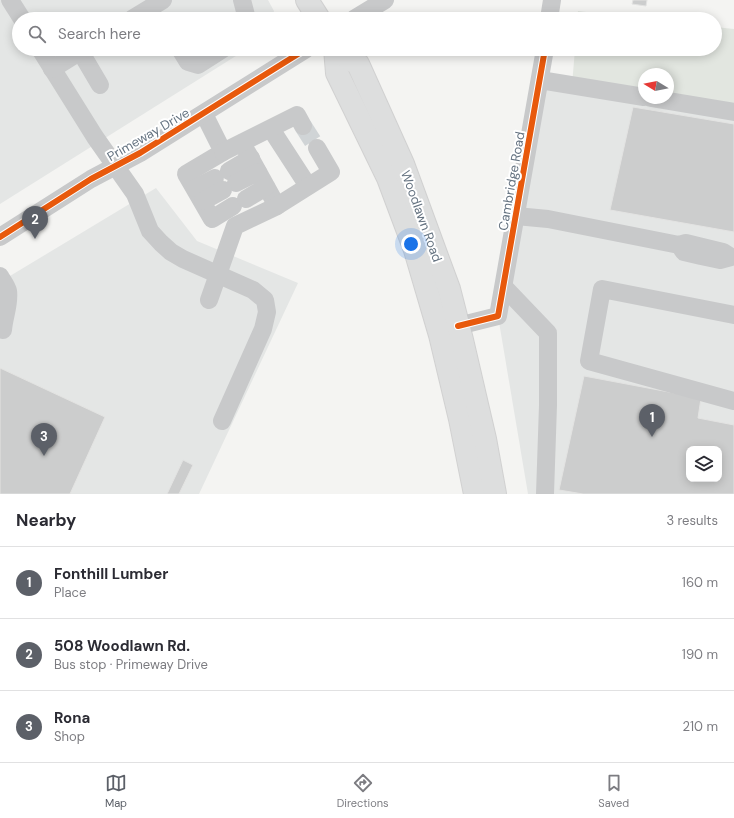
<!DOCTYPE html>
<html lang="en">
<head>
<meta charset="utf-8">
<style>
  :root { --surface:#fff; --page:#f7f7f7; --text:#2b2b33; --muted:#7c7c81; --line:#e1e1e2; --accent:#5c6068 }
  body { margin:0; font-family:"DM Sans",sans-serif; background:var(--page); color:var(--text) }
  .controls { position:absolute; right:12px; bottom:12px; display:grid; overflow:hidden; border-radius:8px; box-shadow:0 2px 10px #0003 }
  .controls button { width:36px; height:36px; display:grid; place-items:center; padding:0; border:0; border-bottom:1px solid var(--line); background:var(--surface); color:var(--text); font:20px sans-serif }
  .compass { position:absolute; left:638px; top:68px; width:36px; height:36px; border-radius:50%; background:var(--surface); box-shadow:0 2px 10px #0003; rotate:280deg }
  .you { position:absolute; left:411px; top:244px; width:14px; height:14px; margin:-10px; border:3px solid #fff; border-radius:50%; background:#1a73e8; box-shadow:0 0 0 6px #1a73e833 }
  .badge { display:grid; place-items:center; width:26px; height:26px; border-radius:50%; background:var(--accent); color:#fff; font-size:13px; font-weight:700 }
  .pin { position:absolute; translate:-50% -33px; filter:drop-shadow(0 1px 2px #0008) }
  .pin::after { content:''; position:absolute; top:21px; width:14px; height:12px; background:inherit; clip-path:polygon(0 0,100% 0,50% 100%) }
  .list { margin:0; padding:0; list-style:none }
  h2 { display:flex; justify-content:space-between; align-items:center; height:52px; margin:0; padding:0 16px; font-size:17px }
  h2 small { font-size:13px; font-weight:400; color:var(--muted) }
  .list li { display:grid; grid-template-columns:26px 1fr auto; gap:12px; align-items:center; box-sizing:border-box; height:72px; padding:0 16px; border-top:1px solid var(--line) }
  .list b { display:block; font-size:15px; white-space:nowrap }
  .list p { margin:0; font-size:13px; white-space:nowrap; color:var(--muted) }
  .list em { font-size:13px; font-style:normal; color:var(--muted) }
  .icon { flex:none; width:22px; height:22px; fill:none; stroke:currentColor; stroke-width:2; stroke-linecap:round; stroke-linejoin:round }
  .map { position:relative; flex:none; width:734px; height:494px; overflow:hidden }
  .search { position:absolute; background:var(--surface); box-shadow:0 2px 10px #0003; left:12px; right:12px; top:12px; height:44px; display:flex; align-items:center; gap:10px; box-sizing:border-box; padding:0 14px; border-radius:22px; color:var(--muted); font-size:15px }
  .sheet { height:268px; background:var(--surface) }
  nav { display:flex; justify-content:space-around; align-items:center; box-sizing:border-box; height:56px; border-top:1px solid var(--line); background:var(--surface); font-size:11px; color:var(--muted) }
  nav a { display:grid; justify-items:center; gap:2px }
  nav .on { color:var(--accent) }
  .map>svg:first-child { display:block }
  .built { fill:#e4e6e5; fill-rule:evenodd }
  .green { fill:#e2e6e0 }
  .building { fill:#cccdcd; stroke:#e3e3e2; fill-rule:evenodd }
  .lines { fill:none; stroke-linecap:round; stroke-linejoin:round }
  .minor-tunnel { stroke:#d0d4d6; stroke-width:18; stroke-dasharray:18 9; stroke-linecap:butt }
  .major-casing { stroke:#d1d1d1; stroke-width:24 }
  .minor { stroke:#c8c9ca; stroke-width:18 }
  .major { stroke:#dddede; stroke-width:22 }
  .cycleway-casing { stroke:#fff; stroke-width:8 }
  .cycleway { stroke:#e8590c; stroke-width:6 }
  .labels { text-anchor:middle; stroke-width:4; stroke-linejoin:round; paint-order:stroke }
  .street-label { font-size:13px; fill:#657381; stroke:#fff }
</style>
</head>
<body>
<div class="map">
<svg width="734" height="494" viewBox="0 0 734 494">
  <rect width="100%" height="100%" fill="#f4f4f2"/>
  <g class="built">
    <polygon points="0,0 268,0 274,11 272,19 19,19 19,49 247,49 0,204"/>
    <path d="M 540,80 L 734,109 L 734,494 L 528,494 L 498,316 ZM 689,449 L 719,449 L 719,479 L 689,479 Z"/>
    <polygon points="156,188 197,241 298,283 199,494 0,494 0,282"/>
  </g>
  <g class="green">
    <polygon points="578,11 645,19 577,19"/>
    <polygon points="715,27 734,29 734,109 668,98 668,74 644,74 644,97 572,85 575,49 715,49"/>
  </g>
  <g class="building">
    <polygon points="633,0 647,0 646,6 632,4"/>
    <polygon points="633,107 734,124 734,232 610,210"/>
    <polygon points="0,368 105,417 70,494 0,494"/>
    <path d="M 584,376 L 701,398 L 698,418 L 734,425 L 734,494 L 583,494 L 559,490 ZM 689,449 L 719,449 L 719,479 L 689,479 Z"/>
    <polygon points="183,460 193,465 179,494 167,494"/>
  </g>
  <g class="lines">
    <polyline class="minor-tunnel" points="303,126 317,148"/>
    <defs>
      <g id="major">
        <polyline points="307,0 319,19"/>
        <polyline points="335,49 337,73 388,178 415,250 440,335 460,419 475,494"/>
        <polyline points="335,51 358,64 403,164 432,243 449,289 462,340 485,439 495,494"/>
      </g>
    </defs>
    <use href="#major" class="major-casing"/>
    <g class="minor">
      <polyline points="10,0 22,19"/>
      <polyline points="242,0 247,19"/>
      <polyline points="132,19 163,0"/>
      <polyline points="354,19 385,0"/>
      <polyline points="549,19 552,0"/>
      <polyline points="40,49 95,137 135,194 150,231 161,243 171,252 183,259 253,290 265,300 267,312 263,329 222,421"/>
      <polyline points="180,49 188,62 198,65 223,49"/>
      <polyline points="80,51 100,85"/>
      <polyline points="52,69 84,49"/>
      <polyline points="540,80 644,97"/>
      <polyline points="651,98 734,112"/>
      <polyline points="204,114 223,152 186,174 212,219 233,206"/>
      <polyline points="271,129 308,186"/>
      <polyline points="242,143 277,206"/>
      <polyline points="223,152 297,115 303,126"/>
      <polyline points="229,171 251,158"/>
      <polyline points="236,183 258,172"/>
      <polyline points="195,188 215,178"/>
      <polyline points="246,199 266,187"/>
      <polyline points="203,201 223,190"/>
      <polyline points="516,216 548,219 679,245 686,243 723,252 731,257 720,260 701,256 684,252 679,245"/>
      <polyline points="0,237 91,179 140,153 306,49"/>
      <path d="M 0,276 C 2,280 7,286 8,291 C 10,303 4,317 3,330"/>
      <polyline points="504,287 548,333 548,405 545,494"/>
      <polyline points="209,300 235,226 277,206 331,172 317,148"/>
      <polyline points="734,315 602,289 589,361 734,401"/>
      <polyline points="458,326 498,316 545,49"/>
    </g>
    <use href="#major" class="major"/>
    <defs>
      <g id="cycleway">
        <polyline points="0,237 91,179 140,153 306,49"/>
        <polyline points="458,326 498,316 545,49"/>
      </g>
    </defs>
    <use href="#cycleway" class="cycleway-casing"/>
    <use href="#cycleway" class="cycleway"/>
  </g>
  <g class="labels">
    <g class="street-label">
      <text transform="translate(148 134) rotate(-30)" y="5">Primeway Drive</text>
      <text transform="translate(511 181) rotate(-80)" y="5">Cambridge Road</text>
      <text transform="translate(422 216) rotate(70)" y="5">Woodlawn Road</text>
    </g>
  </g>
</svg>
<div class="controls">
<button><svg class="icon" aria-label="layers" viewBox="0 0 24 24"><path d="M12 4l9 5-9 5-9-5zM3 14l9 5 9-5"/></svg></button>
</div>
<svg class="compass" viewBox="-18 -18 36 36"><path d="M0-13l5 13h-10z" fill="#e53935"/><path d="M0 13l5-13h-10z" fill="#7c7c81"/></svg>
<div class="you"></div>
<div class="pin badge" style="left:652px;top:437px">1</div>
<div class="pin badge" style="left:35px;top:239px">2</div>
<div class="pin badge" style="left:44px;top:456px">3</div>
<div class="search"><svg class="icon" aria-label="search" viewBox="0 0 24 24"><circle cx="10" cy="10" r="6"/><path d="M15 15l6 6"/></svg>Search here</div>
</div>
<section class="sheet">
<h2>Nearby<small>3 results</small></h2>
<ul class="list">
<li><span class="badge">1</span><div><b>Fonthill Lumber</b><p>Place</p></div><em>160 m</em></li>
<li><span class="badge">2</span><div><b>508 Woodlawn Rd.</b><p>Bus stop · Primeway Drive</p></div><em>190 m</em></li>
<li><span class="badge">3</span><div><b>Rona</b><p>Shop</p></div><em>210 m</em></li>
</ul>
</section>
<nav>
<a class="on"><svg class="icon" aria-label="map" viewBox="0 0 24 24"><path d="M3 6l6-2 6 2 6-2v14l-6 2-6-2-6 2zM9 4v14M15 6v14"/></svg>Map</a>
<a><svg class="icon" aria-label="directions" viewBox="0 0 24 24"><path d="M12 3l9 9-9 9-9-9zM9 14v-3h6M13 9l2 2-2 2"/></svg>Directions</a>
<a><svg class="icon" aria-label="saved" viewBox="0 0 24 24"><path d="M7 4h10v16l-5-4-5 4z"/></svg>Saved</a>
</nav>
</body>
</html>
